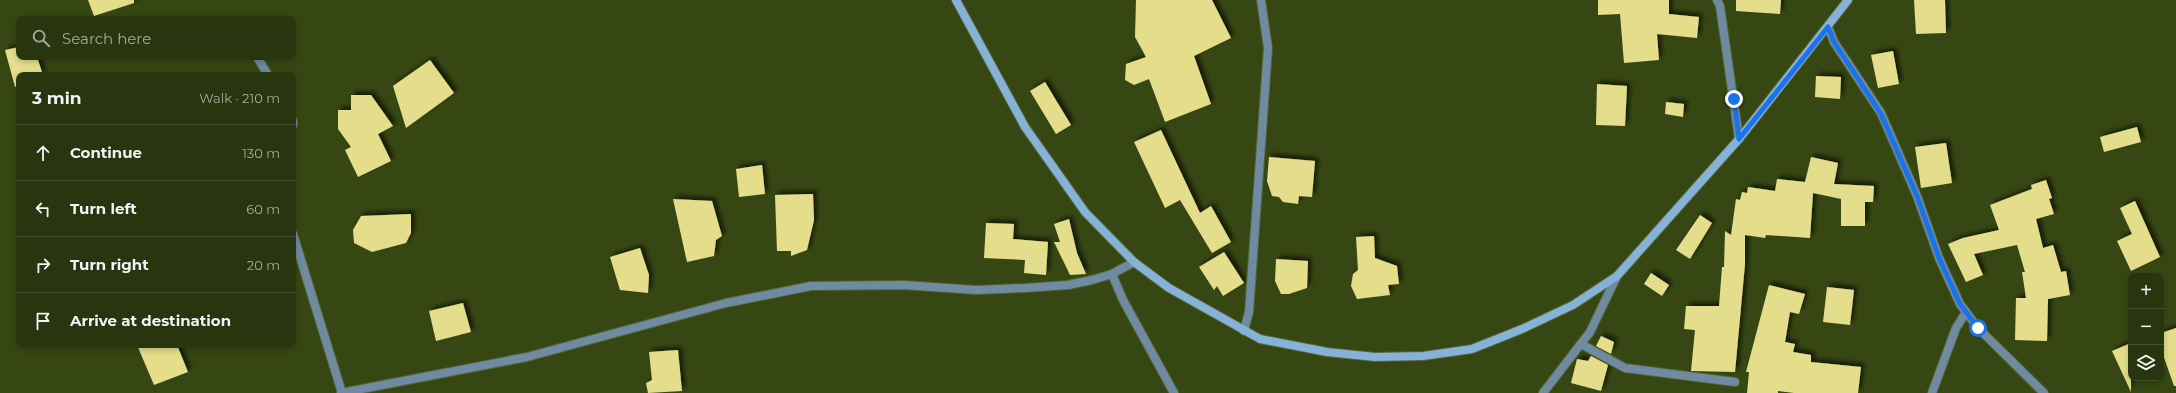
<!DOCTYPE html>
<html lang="en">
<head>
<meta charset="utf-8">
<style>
  :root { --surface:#29350e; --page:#313d17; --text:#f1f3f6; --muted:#a5ab9e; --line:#45502e }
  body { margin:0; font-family:Montserrat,sans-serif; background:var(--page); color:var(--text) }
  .controls { position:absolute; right:12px; bottom:12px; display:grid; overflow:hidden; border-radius:8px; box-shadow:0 2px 6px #0003 }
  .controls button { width:36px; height:36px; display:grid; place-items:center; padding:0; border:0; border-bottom:1px solid var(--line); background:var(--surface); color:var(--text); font:20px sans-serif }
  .stop { position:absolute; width:12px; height:12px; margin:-9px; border:3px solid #1a73e8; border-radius:50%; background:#fff }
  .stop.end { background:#1a73e8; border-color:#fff; box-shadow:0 1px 4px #0008 }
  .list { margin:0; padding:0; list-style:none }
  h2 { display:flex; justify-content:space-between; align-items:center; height:52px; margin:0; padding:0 16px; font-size:17px }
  h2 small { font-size:13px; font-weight:400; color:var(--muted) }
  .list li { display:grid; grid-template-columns:26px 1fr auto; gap:12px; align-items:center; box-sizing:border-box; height:56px; padding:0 16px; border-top:1px solid var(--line) }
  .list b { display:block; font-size:15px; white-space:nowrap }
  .list em { font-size:13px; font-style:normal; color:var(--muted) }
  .icon { flex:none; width:22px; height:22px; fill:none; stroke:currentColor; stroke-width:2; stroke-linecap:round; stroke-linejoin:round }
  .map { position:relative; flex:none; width:2176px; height:393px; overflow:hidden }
  .search { position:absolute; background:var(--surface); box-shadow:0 2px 6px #0003; left:16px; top:16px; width:280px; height:44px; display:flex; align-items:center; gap:10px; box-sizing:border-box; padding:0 14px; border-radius:8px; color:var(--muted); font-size:15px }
  .panel { position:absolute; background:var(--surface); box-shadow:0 2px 6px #0003; left:16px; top:72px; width:280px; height:276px; border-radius:8px }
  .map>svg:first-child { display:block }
  .building { fill:#e4de8c; filter:url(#shadow) }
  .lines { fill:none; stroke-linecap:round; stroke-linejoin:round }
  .minor-casing { stroke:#556535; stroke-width:10 }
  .tertiary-casing { stroke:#556535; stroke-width:10 }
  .secondary-casing { stroke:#556535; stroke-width:10 }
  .minor { stroke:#6f8aa1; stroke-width:8 }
  .tertiary { stroke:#6f8aa1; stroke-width:8 }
  .secondary { stroke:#87b2d7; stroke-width:8 }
  .route { stroke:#1a73e8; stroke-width:5 }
</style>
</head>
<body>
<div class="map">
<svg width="2176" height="393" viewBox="0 0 2176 393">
  <defs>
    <filter id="shadow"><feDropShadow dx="3.5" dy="-3.5" stdDeviation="2" flood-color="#0009"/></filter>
  </defs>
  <rect width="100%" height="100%" fill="#374713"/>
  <g class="building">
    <polygon points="88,0 134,0 134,3 94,16"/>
    <polygon points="1136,0 1212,0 1231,38 1194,56 1211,104 1165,122 1149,79 1134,85 1125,80 1126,64 1146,57 1135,37"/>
    <polygon points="1598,0 1669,0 1669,14 1699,17 1697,38 1657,34 1659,60 1624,63 1620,14 1598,15"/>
    <polygon points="1736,0 1781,0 1780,14 1736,11"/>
    <polygon points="1914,0 1945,0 1946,33 1916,34"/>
    <polygon points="19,47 19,57 37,57 43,75 19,75 19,86 15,87 5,50"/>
    <polygon points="1893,51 1899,84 1878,88 1871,55"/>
    <polygon points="430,60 454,93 406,128 393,86"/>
    <polygon points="1816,76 1841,77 1840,99 1815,97"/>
    <polygon points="1045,82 1071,125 1056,134 1030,91"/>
    <polygon points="1597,84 1627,86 1625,126 1596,125"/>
    <polygon points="351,95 371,95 393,126 378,134 391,161 358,177 345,150 351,147 338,129 338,110 351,110"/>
    <polygon points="1666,102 1684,104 1683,117 1665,114"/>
    <polygon points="2137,127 2141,142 2104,152 2100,137"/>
    <polygon points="1161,130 1200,213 1211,206 1231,242 1212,253 1180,200 1165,208 1134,142"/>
    <polygon points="1946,143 1952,183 1921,188 1915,147"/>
    <polygon points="1269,157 1315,161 1312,197 1299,196 1298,204 1283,202 1279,197 1272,196 1267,181"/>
    <polygon points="1811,157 1838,163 1834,184 1874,186 1873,202 1865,202 1865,226 1841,226 1841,199 1813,193 1810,238 1766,235 1765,238 1745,235 1745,264 1735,372 1691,371 1695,330 1684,329 1686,306 1719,306 1722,267 1724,267 1725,231 1731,235 1736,199 1740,200 1742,192 1747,193 1748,187 1775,191 1777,179 1805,182"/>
    <polygon points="762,165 765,194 739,197 736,169"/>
    <polygon points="2046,180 2052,198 2049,199 2054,214 2036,219 2043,248 2053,245 2061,272 2066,271 2070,295 2048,299 2047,341 2015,340 2016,298 2026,298 2022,272 2025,272 2017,245 1974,254 1983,275 1966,282 1948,244 1963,238 1999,230 1990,205 2032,189 2031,185"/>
    <polygon points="813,194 814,220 807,250 791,256 791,251 777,251 775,195"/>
    <polygon points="673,199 712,201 722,236 716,240 714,256 687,262"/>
    <polygon points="2135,201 2160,257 2131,271 2117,241 2132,234 2120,208"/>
    <polygon points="411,214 411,233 406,243 372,252 354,243 353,230 361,216"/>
    <polygon points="1700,215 1712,223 1690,259 1676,250"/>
    <polygon points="1069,219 1077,253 1086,274 1070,275 1054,242 1060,242 1054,224"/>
    <polygon points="986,223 1014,224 1013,239 1048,242 1046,275 1024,273 1025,260 984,258"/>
    <polygon points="1374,236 1375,258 1397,266 1399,284 1388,285 1390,295 1357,299 1351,286 1353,274 1358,270 1356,237"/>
    <polygon points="640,248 649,275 648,293 620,290 610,257"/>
    <polygon points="1224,252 1244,283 1223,296 1217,286 1214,290 1199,267"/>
    <polygon points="1276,259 1308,261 1307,288 1289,294 1281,294 1275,281"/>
    <polygon points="1651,273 1669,285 1662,296 1644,284"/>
    <polygon points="1769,285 1805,294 1799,314 1790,312 1785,342 1795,344 1793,352 1811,355 1811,362 1861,367 1858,393 1794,393 1778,391 1778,393 1747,393 1749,372 1746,372"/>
    <polygon points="1827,287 1854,290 1850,325 1823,322"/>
    <polygon points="463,303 471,332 436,341 429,311"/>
    <polygon points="2176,328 2176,386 2174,386 2161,349 2161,333"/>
    <polygon points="1601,336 1614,342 1611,354 1596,346"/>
    <polygon points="2131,343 2131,392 2112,351"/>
    <polygon points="137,345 177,345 188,372 154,385"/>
    <polygon points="678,350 682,391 648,393 646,383 652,380 649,352"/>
    <polygon points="1591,356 1608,365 1601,391 1571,383 1577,359 1588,361"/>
  </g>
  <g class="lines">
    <defs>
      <g id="minor">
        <polyline points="1717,0 1720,6 1739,139"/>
        <polyline points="1828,27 1834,42 1881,113 1917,196 1939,258 1960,304 1978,328 2044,393"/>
        <polyline points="257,57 268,75"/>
        <polyline points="293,121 293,125"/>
        <polyline points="293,234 342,393"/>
        <polyline points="1244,331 1249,312 1268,48 1261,0"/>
        <polyline points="1581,344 1625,368 1735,382"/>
        <polyline points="1543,393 1590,332 1617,276"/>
        <polyline points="1932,393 1956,328 1966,312"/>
      </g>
      <g id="tertiary">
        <polyline points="1112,274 1123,300 1174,393"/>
        <polyline points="341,393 527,357 726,303 811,286 903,285 976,290 1025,288 1068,285 1092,280 1112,274 1134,262"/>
      </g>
      <polyline id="secondary" points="956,0 1025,127 1085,212 1134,262 1169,288 1260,339 1327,352 1375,357 1423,356 1472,349 1522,329 1573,305 1617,276 1739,139 1848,0"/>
    </defs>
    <use href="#minor" class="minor-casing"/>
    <use href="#tertiary" class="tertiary-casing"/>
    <use href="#secondary" class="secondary-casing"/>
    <use href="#minor" class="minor"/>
    <use href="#tertiary" class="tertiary"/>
    <use href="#secondary" class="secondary"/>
  </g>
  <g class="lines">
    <polyline class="route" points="1734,99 1739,139 1828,27 1834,42 1881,114 1917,196 1939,258 1960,304 1978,328"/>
  </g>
</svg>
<div class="controls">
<button>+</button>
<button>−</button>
<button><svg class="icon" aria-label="layers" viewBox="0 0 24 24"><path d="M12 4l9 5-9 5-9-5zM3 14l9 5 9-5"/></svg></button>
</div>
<div class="stop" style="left:1978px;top:328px"></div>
<div class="stop end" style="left:1734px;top:99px"></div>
<div class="search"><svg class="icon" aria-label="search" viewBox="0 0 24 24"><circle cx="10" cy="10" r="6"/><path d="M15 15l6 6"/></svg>Search here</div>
<section class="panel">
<h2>3 min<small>Walk · 210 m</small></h2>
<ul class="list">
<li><svg class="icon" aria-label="ahead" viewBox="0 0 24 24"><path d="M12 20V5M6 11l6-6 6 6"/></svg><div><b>Continue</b></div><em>130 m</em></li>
<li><svg class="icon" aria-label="left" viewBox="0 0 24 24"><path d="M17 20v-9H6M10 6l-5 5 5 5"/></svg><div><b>Turn left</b></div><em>60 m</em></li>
<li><svg class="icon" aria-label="right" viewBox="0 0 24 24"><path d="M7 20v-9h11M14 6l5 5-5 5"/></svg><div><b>Turn right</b></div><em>20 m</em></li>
<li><svg class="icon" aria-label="arrive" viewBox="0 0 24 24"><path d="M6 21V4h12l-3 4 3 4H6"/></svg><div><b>Arrive at destination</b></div></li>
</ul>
</section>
</div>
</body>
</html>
